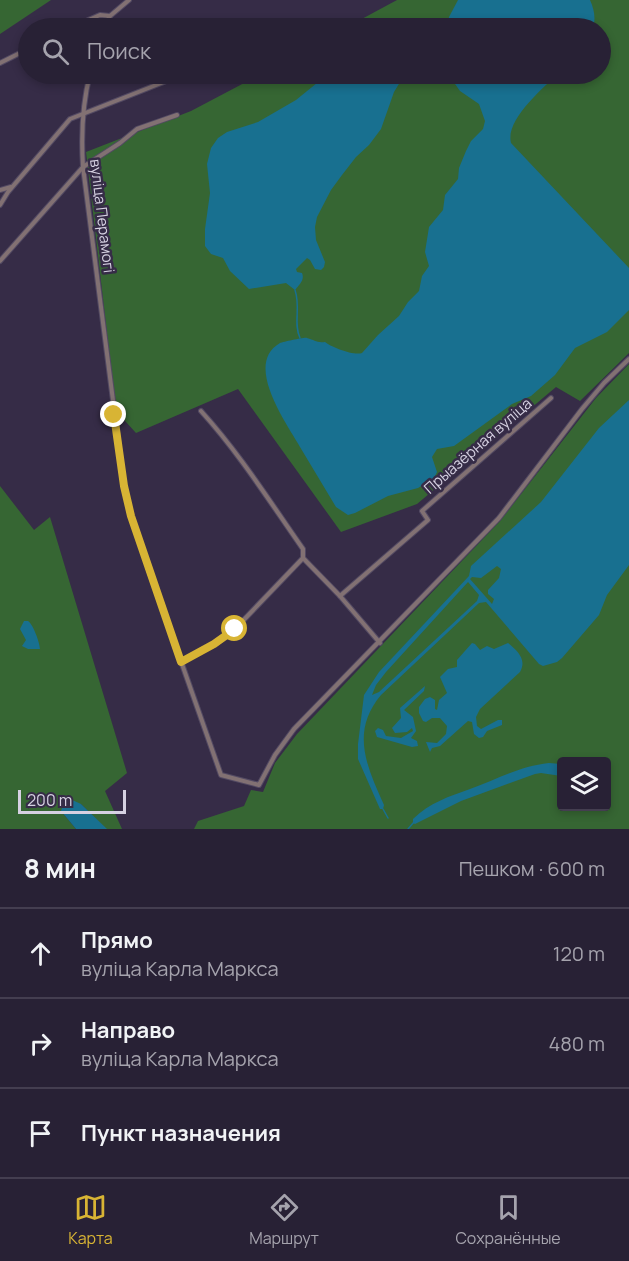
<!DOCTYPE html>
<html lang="ru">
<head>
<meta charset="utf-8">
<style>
  :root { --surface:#282135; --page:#30293d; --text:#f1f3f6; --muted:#a5a3ad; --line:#443e50; --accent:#d8b434 }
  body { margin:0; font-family:Manrope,sans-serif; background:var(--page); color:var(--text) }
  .controls { position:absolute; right:18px; bottom:18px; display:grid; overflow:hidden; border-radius:6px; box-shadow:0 3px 9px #0003 }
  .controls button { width:54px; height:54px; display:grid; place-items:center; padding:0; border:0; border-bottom:2px solid var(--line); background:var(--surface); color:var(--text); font:30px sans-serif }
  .scale { position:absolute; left:18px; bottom:15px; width:108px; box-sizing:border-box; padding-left:6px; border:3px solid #d6d1e2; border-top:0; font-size:16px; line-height:21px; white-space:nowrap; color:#d6d1e2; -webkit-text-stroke:4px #362c47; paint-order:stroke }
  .stop { position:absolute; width:18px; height:18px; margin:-14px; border:4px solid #d8b434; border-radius:50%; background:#fff }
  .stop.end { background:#d8b434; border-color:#fff; box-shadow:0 2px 6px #0008 }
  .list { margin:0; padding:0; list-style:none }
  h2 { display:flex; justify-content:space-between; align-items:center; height:78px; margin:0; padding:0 24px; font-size:26px }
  h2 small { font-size:20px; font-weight:400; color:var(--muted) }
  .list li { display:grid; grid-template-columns:39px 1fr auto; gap:18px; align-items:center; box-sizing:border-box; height:90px; padding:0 24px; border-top:2px solid var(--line) }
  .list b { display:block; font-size:22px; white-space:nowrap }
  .list p { margin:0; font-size:20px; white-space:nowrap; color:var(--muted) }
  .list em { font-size:20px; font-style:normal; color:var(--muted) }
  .icon { flex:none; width:33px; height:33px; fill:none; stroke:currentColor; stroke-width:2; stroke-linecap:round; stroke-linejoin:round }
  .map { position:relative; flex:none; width:629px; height:829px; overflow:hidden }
  .search { position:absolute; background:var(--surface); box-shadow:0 3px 9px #0003; left:18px; right:18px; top:18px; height:66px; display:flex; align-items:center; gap:15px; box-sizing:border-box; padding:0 21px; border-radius:33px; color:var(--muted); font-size:22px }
  .sheet { height:348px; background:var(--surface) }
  nav { display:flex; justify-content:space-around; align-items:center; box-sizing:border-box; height:84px; border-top:2px solid var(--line); background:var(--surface); font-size:16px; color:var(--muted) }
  nav a { display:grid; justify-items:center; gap:3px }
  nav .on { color:var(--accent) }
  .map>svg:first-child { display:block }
  .green { fill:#366633; fill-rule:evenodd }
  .water { fill:#187090; fill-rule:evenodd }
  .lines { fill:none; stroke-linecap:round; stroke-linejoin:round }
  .stream { stroke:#187090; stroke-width:1.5 }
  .street-casing { stroke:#534a63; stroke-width:6 }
  .street { stroke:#827173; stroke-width:4 }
  .route { stroke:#d8b434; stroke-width:8 }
  .labels { text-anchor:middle; stroke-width:5; stroke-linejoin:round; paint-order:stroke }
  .street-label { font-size:15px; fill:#d6d1e2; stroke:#362c47 }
</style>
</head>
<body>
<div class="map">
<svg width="629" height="829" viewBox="0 0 629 829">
  <rect width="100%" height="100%" fill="#362c47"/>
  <g class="green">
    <polygon points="0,0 51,0 0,34"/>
    <polygon points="397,0 629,0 629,353 580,401 556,387 417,504 341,532 238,389 136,433 116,411 86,152 191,111 261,74 600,74 600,28 345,28"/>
    <path d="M 629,364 L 629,829 L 194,829 L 198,821 L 244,806 L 251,790 L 263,792 L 275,763 L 297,734 L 500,521 L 596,398 ZM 562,762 L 606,762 L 606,806 L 562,806 Z"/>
    <polygon points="0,486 34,530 50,517 127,773 105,791 122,829 106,829 81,804 61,811 76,829 0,829"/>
  </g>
  <g class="water">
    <path d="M 458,0 L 590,0 C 594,9 596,18 593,28 L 447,28 L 449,17 Z"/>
    <path d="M 328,74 L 405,74 L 394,92 L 381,129 L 369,145 L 356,157 L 342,175 L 331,190 L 317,217 L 315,227 L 316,240 L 325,262 L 324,267 L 321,270 L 315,269 L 310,260 L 307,258 L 296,269 L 297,272 L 302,273 C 305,280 299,285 295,290 L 286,283 L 249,289 L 230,271 L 223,258 L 211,254 L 205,246 L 205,229 L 210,193 L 207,164 L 211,148 L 218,138 L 227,132 L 258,122 L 296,100 Z"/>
    <path d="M 448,74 L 558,74 C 543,88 505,120 511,143 L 629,268 L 629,310 L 607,332 L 575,348 L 555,375 L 531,396 L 512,404 L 454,446 L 437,449 L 432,457 L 437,472 L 434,478 L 418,488 L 388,496 L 355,513 L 348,515 L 336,507 C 324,487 312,467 300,447 C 287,424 243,364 280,343 C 284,342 304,337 307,338 C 315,340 316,343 325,342 C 331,347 354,356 362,353 L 378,335 L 399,316 L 408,302 L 419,291 L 422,276 L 429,266 L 425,252 L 429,227 L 443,210 L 445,195 L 458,179 L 459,168 L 466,151 L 471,141 L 483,129 L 485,121 L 479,104 L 460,91 Z"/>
    <path d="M 629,400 L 629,565 L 607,595 L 599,615 L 562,658 L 557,662 L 543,666 L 539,664 L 486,602 L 479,603 L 381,695 C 350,732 367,767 384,805 L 383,809 L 380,809 L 358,759 L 358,744 L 364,695 L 379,672 L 469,576 L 471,566 L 541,502 L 599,428 ZM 497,566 L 501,569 L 499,578 L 488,590 L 488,594 L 494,599 L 492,604 L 470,579 L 472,577 L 481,578 ZM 468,582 L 479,595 L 477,601 L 379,692 L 372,695 L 376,685 L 386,672 Z"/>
    <path d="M 24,621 L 28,621 C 33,624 40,643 40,649 L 28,649 L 22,646 L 26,640 L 20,629 Z"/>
    <path d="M 472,643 L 475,644 L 480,650 L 487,646 L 494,649 L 508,643 C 518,651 527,660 520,672 L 480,709 L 476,717 L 477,726 L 481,729 L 498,720 L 502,720 L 502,725 L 487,731 L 483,737 L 479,738 L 474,734 L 472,722 L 468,721 L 440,746 L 432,748 L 430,752 L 426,742 L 437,743 L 446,734 L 447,726 L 440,718 L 432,718 L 426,722 L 423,721 L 419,713 L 419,707 L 425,699 L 430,697 L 435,700 L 435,709 L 437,710 L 439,700 L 447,693 L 440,677 L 448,669 L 457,667 L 457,660 Z"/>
    <polygon points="425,686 424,691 404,710 413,717 416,731 411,738 417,741 418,746 412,747 377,737 375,731 378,728 383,730 386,736 401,738 413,731 412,728 407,732 395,733 392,728 401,718 400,708"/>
    <path d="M 549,763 L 561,764 L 561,776 L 541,773 L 535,774 L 461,801 L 415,824 L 413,823 L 413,819 C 429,803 450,796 470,789 C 498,779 520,766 549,763 Z"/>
    <polygon points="70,799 81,804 107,829 76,829 61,811 64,802"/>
  </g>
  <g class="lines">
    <g class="stream">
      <path d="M 295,290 C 301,308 293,323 300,338"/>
      <polyline points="383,809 388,818"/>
      <polyline points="408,829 414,822"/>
    </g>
    <defs>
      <g id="street">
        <polyline points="70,28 100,15 110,16"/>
        <polyline points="102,28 110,16 129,0"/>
        <polyline points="307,28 319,27"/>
        <polyline points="0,63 28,49"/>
        <path d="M 90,74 C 82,105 81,135 83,167 L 124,486 L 131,515 L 150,573 L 221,775 L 259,785 L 275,755 L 294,729 L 499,518 L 582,409 L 604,383 L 629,359"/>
        <polyline points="0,190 11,187"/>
        <polyline points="0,205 8,192 70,119 184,74"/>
        <polyline points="0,261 83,167 120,143 137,129 177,115"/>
        <path d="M 201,411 C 240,454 270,502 303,549 L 303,558 L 340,596 L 428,520 L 422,511 L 551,398"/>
        <polyline points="340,596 380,643"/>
        <polyline points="181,662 215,644 235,629 303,558"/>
      </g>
    </defs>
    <use href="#street" class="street-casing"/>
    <use href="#street" class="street"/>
  </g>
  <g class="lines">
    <polyline class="route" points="114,415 124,486 131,516 181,662 214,644 235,629"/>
  </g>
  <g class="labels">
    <g class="street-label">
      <text transform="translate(102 216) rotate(83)" y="5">вуліца Перамогі</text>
      <text transform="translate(478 446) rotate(-41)" y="5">Прыазёрная вуліца</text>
    </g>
  </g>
</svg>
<div class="controls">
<button><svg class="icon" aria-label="layers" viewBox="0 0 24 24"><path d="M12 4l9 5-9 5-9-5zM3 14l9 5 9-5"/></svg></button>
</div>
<div class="scale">200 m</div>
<div class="stop" style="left:235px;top:629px"></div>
<div class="stop end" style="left:114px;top:415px"></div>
<div class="search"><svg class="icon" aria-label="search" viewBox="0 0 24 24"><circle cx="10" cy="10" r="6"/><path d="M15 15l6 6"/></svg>Поиск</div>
</div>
<section class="sheet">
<h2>8 мин<small>Пешком · 600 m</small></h2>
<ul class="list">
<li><svg class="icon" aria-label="ahead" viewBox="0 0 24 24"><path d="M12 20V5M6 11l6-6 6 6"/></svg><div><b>Прямо</b><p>вуліца Карла Маркса</p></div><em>120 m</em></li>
<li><svg class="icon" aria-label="right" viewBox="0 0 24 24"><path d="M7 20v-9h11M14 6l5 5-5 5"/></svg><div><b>Направо</b><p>вуліца Карла Маркса</p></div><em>480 m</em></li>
<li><svg class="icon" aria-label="arrive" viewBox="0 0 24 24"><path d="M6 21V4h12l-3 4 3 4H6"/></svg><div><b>Пункт назначения</b></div></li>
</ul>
</section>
<nav>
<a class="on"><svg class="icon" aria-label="map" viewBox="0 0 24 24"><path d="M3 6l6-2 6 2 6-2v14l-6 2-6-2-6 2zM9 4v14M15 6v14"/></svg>Карта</a>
<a><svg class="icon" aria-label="directions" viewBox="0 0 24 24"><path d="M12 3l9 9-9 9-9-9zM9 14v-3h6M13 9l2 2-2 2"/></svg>Маршрут</a>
<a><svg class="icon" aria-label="saved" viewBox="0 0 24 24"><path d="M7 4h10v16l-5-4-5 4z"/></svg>Сохранённые</a>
</nav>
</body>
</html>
